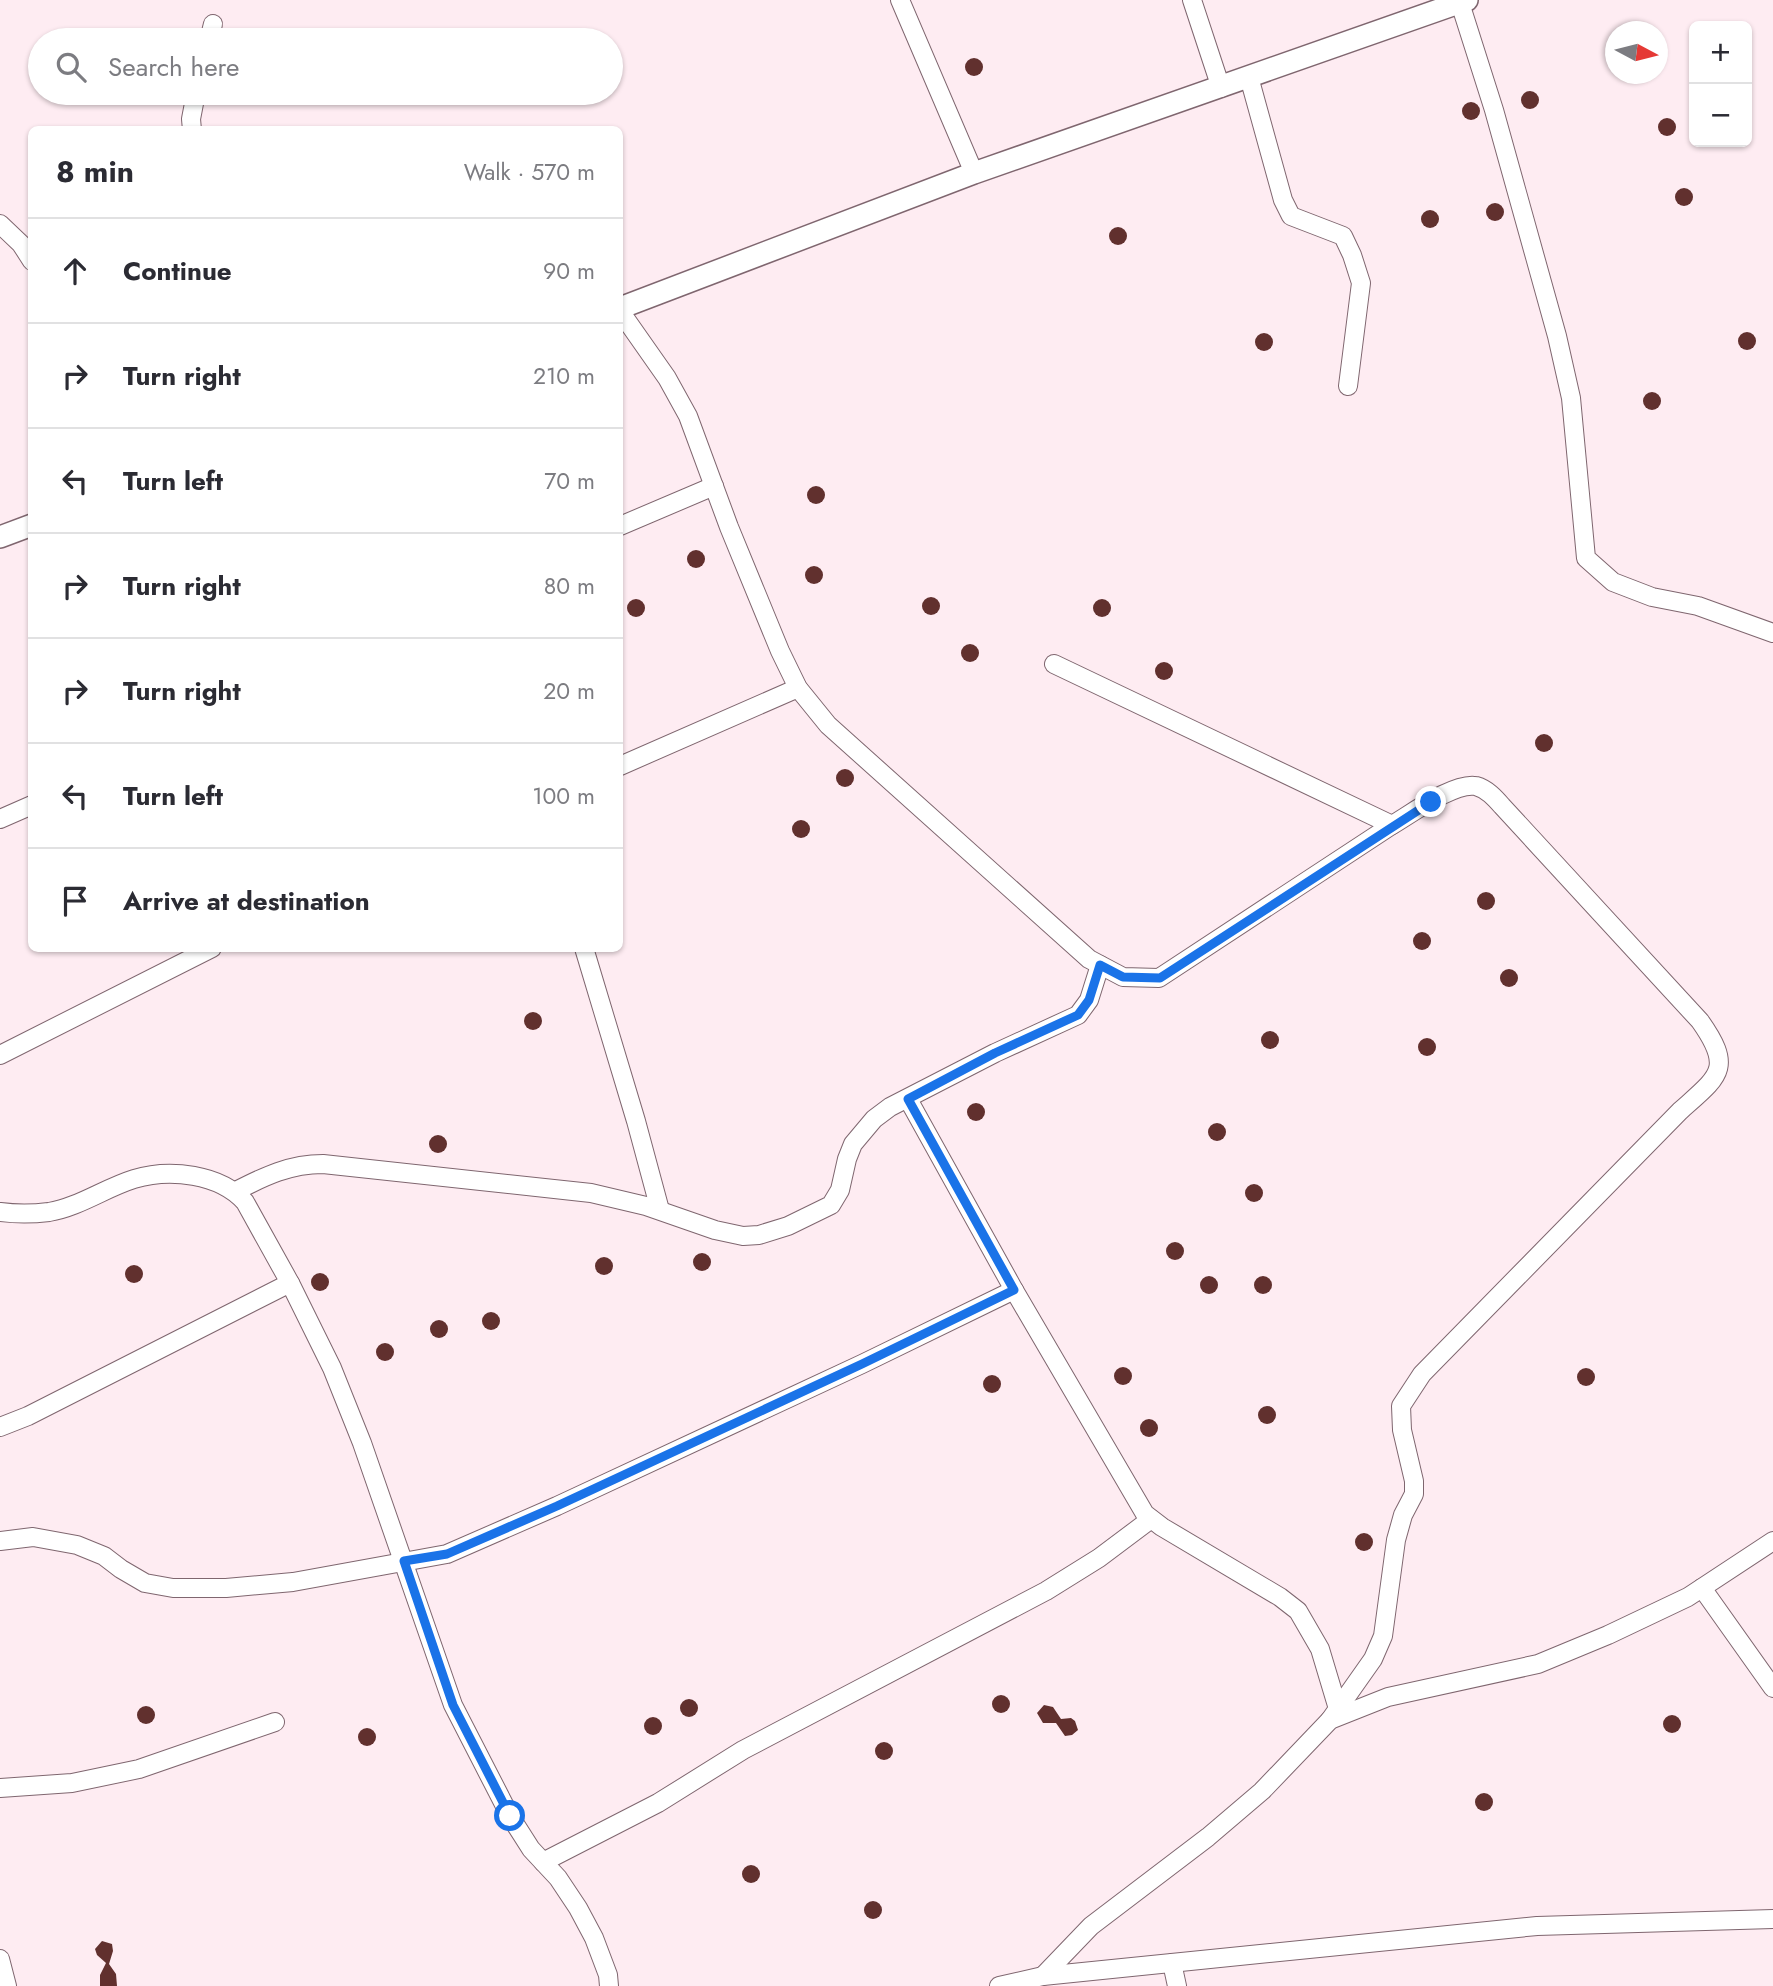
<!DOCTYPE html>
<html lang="en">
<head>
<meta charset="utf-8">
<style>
  :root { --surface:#fff; --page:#f7f7f7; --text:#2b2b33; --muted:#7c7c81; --line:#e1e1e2 }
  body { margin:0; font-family:Jost,sans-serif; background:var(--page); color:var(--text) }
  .controls { position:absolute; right:21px; top:21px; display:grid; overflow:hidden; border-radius:10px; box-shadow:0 2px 5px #0004 }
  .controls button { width:63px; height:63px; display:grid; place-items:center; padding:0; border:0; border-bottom:2px solid var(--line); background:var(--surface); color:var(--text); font:35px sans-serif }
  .compass { position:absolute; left:1605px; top:21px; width:63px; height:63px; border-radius:50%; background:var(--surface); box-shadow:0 2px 5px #0004; rotate:97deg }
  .stop { position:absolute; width:21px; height:21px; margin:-16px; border:5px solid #1a73e8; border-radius:50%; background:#fff }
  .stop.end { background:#1a73e8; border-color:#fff; box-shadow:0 2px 7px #0008 }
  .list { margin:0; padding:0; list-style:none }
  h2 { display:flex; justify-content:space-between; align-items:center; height:91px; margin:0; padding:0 28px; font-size:30px }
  h2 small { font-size:23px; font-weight:400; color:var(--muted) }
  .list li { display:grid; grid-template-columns:46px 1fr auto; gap:21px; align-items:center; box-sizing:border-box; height:105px; padding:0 28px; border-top:2px solid var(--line) }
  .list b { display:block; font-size:26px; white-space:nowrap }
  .list em { font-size:23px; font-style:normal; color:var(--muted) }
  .icon { flex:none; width:38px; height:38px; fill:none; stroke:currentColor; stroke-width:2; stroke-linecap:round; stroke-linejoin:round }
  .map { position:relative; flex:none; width:1773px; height:1986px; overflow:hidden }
  .search { position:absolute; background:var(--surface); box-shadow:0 2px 5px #0004; left:28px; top:28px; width:595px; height:77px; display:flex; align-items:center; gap:18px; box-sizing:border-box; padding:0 24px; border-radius:38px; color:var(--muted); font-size:26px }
  .panel { position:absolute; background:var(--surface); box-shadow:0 2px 5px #0004; left:28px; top:126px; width:595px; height:826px; border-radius:10px }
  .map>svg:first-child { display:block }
  .building { fill:#61302e }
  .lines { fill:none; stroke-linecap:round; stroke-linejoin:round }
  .minor-casing { stroke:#7f666f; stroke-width:20 }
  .tertiary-casing { stroke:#7f666f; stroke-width:24 }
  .minor { stroke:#fff; stroke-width:18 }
  .tertiary { stroke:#fff; stroke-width:21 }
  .route { stroke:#1a73e8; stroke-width:9 }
</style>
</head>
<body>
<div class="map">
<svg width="1773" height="1986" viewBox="0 0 1773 1986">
  <rect width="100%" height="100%" fill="#feecf2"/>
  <g class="building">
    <circle cx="974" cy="67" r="9"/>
    <circle cx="1530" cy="100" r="9"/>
    <circle cx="1471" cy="111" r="9"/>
    <circle cx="1667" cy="127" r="9"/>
    <circle cx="1684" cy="197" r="9"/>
    <circle cx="1495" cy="212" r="9"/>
    <circle cx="1430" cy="219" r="9"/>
    <circle cx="1118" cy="236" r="9"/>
    <circle cx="1747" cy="341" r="9"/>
    <circle cx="1264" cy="342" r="9"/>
    <circle cx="1652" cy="401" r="9"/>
    <circle cx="816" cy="495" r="9"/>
    <circle cx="696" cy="559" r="9"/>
    <circle cx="814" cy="575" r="9"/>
    <circle cx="931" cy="606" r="9"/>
    <circle cx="636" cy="608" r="9"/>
    <circle cx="1102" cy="608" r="9"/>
    <circle cx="970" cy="653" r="9"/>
    <circle cx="1164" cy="671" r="9"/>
    <circle cx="1544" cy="743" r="9"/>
    <circle cx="845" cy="778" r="9"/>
    <circle cx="801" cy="829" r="9"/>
    <circle cx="1486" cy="901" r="9"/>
    <circle cx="1422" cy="941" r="9"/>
    <circle cx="1509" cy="978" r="9"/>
    <circle cx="533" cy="1021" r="9"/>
    <circle cx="1270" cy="1040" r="9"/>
    <circle cx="1427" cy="1047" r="9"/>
    <circle cx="976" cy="1112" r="9"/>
    <circle cx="1217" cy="1132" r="9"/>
    <circle cx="438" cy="1144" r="9"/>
    <circle cx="1254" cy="1193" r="9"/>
    <circle cx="1175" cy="1251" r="9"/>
    <circle cx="702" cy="1262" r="9"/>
    <circle cx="604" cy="1266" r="9"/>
    <circle cx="134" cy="1274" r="9"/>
    <circle cx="320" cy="1282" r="9"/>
    <circle cx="1209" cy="1285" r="9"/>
    <circle cx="1263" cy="1285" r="9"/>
    <circle cx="491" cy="1321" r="9"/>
    <circle cx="439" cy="1329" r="9"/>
    <circle cx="385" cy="1352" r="9"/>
    <circle cx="1123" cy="1376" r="9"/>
    <circle cx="1586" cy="1377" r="9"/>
    <circle cx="992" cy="1384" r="9"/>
    <circle cx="1267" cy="1415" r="9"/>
    <circle cx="1149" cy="1428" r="9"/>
    <circle cx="1364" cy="1542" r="9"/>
    <circle cx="1001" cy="1704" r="9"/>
    <circle cx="689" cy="1708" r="9"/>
    <polygon points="1044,1705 1053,1707 1061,1719 1071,1718 1075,1721 1078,1730 1072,1735 1065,1736 1056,1723 1043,1723 1037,1713"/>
    <circle cx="146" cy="1715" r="9"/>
    <circle cx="1672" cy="1724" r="9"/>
    <circle cx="653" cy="1726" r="9"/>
    <circle cx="367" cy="1737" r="9"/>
    <circle cx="884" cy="1751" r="9"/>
    <circle cx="1484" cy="1802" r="9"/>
    <circle cx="751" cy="1874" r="9"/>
    <circle cx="873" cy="1910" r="9"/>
    <polygon points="102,1941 112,1944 113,1951 109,1964 116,1974 117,1986 100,1986 100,1975 106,1963 97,1955 95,1949"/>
  </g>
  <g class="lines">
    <defs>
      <g id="minor">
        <polyline points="900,0 974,173"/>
        <polyline points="1192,0 1221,88"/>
        <polyline points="1460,3 1494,110 1557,336 1571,398 1586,558 1613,582 1652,597 1698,606 1773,633"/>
        <polyline points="209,40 213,24"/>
        <polyline points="1249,77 1283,200 1291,216 1343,236 1352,255 1361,283 1348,386"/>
        <polyline points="192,130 191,119 196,93"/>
        <polyline points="0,224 21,244 32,261"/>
        <path d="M 620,311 L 667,378 L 688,416 L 729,527 L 780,651 L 798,688 L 828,725 L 1089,959 L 1123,977 L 1159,978 L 1392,825 C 1411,814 1454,782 1476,786 C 1487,789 1495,798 1502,806 L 1700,1021 C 1734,1069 1719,1076 1680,1111 L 1422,1374 L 1401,1406 L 1402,1430 L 1414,1481 L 1414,1494 L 1403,1515 L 1396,1540 L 1383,1636 L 1373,1659 L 1330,1720"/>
        <polyline points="620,526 714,486"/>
        <polyline points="1054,664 1392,825"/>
        <polyline points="620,766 798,688"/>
        <polyline points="0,819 32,805"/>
        <polyline points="584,948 636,1121 660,1210"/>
        <polyline points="0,1055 212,948"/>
        <polyline points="908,1099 1014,1290 1145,1514 1162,1527 1280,1597 1298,1611 1320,1649 1338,1709"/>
        <path d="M 236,1191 C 265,1176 290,1164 323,1164 L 591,1193 L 646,1206 L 715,1230 L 743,1236 L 759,1235 L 788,1226 L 831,1205 L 840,1190 L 847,1159 L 853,1144 L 874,1119 L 890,1107 L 995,1053 L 1078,1015 L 1089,1000 L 1100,965"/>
        <path d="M 0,1212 C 15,1214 33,1214 49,1212 C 79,1207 105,1188 134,1179 C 170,1168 220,1174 245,1202 L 290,1283 L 332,1368 L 362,1443 L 453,1705 L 510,1816 L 531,1849 L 558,1878 L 578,1908 L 594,1938 L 608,1975 L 609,1986"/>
        <polyline points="0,1427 28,1416 290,1283"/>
        <polyline points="0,1541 33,1537 77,1545 104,1556 121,1569 145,1583 173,1588 226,1588 293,1582 447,1554 557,1506 862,1364 1014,1290"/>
        <polyline points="1702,1588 1773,1688"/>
        <polyline points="0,1788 72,1783 139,1769 275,1722"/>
        <polyline points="543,1862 658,1803 743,1750 1046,1591 1099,1558 1151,1519"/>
        <polyline points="0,1959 7,1986"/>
        <polyline points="1172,1963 1177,1986"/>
        <polyline points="1043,1976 1091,1926 1208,1837 1262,1791 1330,1720 1388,1697 1538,1664 1608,1635 1688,1597 1773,1541"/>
        <polyline points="999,1986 1043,1976 1537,1926 1773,1919"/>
      </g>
      <g id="tertiary">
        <polyline points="620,308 974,173 1467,0"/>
        <polyline points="0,537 32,525"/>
      </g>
    </defs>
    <use href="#minor" class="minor-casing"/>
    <use href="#tertiary" class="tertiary-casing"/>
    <use href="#minor" class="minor"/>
    <use href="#tertiary" class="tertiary"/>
  </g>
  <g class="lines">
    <polyline class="route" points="510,1816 453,1705 404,1561 447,1554 557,1506 862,1364 1014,1290 908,1099 995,1053 1078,1015 1089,1000 1100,965 1123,977 1160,978 1431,802"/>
  </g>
</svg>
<div class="controls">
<button>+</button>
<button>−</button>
</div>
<svg class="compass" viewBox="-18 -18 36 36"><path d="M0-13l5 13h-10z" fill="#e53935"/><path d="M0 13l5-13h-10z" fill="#7c7c81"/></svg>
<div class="stop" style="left:510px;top:1816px"></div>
<div class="stop end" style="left:1431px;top:802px"></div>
<div class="search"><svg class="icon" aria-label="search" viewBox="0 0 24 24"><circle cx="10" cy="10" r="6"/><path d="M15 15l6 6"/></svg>Search here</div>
<section class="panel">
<h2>8 min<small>Walk · 570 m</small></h2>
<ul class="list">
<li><svg class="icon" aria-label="ahead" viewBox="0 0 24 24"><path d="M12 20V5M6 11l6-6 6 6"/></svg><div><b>Continue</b></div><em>90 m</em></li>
<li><svg class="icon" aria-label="right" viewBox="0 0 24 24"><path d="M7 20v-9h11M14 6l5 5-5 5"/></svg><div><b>Turn right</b></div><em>210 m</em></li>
<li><svg class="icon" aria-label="left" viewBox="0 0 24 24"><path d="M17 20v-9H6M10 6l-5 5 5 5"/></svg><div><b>Turn left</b></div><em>70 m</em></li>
<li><svg class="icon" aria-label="right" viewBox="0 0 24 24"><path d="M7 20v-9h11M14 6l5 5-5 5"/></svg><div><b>Turn right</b></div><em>80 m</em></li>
<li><svg class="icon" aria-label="right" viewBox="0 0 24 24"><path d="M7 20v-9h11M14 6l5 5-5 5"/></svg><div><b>Turn right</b></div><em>20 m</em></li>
<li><svg class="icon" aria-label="left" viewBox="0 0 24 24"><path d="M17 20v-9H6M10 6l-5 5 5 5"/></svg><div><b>Turn left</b></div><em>100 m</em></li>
<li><svg class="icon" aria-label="arrive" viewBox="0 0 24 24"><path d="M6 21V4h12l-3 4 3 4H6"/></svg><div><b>Arrive at destination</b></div></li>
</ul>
</section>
</div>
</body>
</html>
